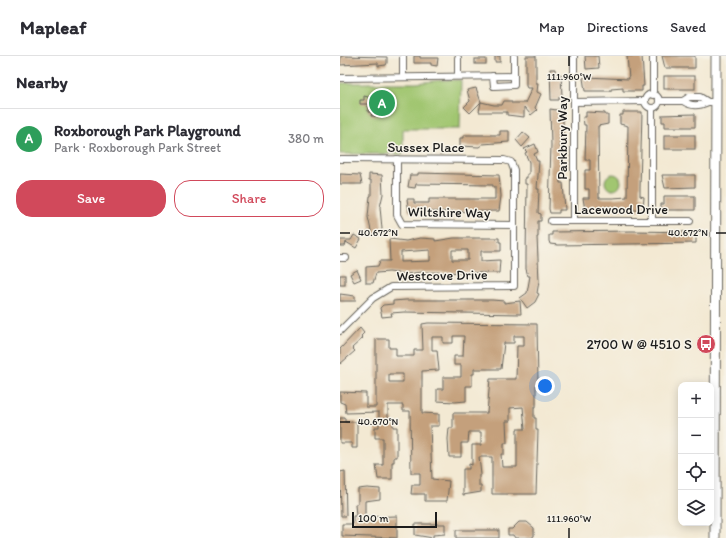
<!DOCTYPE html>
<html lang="en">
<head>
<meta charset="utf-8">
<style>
  :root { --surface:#fff; --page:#f2f2f3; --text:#2b2b33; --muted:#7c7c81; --line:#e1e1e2; --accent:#d1495b }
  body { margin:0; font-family:Itim,sans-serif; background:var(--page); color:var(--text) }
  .controls { position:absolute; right:12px; bottom:12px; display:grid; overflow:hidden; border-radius:8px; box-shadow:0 2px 10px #0003 }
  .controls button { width:36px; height:36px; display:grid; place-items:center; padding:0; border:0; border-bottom:1px solid var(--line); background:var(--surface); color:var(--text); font:20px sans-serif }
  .scale { position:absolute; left:12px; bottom:10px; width:85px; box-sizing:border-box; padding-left:4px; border:2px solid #1c1c1c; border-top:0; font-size:11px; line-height:14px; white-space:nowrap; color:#1c1c1c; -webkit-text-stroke:3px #f7f3e8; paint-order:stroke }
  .you { position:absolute; left:205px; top:330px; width:14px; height:14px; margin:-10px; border:3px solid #fff; border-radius:50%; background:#1a73e8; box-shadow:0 0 0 6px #1a73e833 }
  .badge { display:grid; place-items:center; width:26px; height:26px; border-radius:50%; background:var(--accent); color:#fff; font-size:13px; font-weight:700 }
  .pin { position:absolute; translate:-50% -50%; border:2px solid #fff; box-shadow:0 1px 4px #0006 }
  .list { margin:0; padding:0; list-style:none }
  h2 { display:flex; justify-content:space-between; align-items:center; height:52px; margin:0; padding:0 16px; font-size:17px }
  h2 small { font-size:13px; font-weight:400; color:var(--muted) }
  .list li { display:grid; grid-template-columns:26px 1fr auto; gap:12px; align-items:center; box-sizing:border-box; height:60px; padding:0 16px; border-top:1px solid var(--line) }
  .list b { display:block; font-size:15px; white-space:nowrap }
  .list p { margin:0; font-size:13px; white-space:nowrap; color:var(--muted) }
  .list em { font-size:13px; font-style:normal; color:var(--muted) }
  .actions { display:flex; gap:8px; padding:12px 16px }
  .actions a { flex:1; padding:9px 0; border:1px solid var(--accent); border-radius:16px; text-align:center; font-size:14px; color:var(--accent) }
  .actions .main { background:var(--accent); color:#fff }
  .icon { flex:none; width:22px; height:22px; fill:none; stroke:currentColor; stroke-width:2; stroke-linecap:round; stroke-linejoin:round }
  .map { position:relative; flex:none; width:386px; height:482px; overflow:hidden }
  header { display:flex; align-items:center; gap:24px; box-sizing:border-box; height:56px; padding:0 20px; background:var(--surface); border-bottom:1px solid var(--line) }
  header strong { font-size:19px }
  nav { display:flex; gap:22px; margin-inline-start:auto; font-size:14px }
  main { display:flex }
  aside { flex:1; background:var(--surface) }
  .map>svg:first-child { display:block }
  .green { fill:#a1c671; stroke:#5e7146 }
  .building { fill:#c4a07b; fill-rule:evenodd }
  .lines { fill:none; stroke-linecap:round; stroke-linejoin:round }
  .minor-casing { stroke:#67645c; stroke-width:8 }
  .secondary-casing { stroke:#67645c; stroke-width:11 }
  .minor { stroke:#fff; stroke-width:6 }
  .secondary { stroke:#fff; stroke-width:9 }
  .ticks { fill:none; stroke:#1c1c1c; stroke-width:1.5 }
  .labels { text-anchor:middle; stroke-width:3; stroke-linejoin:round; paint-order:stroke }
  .street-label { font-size:14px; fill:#1c1c1c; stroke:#f7f3e8 }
  .poi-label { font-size:14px; fill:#1c1c1c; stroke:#f7f3e8; text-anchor:end }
  .ticks-label { font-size:10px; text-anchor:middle; fill:#1c1c1c; stroke:#f7f3e8; stroke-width:3; stroke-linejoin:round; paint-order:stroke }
</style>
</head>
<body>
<header>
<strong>Mapleaf</strong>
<nav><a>Map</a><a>Directions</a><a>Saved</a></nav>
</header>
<main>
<aside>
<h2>Nearby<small></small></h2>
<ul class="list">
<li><span class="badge" style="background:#2e9e5b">A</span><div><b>Roxborough Park Playground</b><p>Park · Roxborough Park Street</p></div><em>380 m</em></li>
</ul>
<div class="actions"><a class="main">Save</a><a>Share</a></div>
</aside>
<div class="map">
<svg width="386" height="482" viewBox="0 0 386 482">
  <rect width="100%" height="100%" fill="#f7f3e8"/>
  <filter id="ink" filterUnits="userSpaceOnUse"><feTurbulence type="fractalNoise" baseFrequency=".025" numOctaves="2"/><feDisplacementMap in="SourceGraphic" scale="8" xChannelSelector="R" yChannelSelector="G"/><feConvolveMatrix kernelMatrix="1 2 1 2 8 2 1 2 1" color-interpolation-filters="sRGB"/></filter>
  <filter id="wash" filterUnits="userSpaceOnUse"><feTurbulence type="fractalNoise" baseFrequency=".012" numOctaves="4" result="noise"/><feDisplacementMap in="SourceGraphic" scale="16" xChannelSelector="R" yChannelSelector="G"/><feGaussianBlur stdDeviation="0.9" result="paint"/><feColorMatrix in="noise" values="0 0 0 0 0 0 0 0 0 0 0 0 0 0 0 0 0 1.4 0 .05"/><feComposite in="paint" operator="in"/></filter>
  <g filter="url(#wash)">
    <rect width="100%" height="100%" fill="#f3e9d3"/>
    <g class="green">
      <polygon points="102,24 121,24 120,73 63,73 63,98 0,98 0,27 76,27"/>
      <circle cx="273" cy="126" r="8"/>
    </g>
    <g id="blocks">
      <g class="building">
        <polygon points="1,0 47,1 47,7 46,9 38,10 38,7 0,9"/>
        <polygon points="74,0 80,0 80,2 98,2 97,10 91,9 91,7 74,7"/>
        <rect x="155" y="0" width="5" height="6"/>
        <polygon points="186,0 196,0 196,27 198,27 197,36 201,38 195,52 197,54 191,59 184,51 184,61 167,59 167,56 139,56 141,46 154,49 162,49 164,45 171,45 171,47 185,47 192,32 187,32 186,30"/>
        <polygon points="245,0 258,0 259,12 246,13"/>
        <polygon points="287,0 302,0 304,30 302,30 302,35 283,35 283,32 271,33 271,35 245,35 243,22 246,21 289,23"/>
        <polygon points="322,0 355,0 355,12 325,12"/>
        <rect x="135" y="3" width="11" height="5"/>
        <polygon points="210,13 215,13 215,18 221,18 222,41 219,41 219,44 211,44"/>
        <rect x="324" y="20" width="31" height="13"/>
        <polygon points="136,32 141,46 130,57 124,51 130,45 127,34"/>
        <polygon points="24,40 32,42 32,52 36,52 36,60 31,60 32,56 28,56 28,48 20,48 20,44 24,44"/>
        <polygon points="210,53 223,55 223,82 220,82 220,91 223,91 223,118 220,118 220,127 223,127 225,154 219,154 219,157 210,157 209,153 211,89"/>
        <polygon points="246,56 265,57 265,59 268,59 268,68 258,70 259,142 273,142 287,141 288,70 280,68 280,59 283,59 283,56 302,56 300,132 300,140 304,141 303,154 273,154 273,151 264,151 264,153 245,154 243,142 249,142 249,133 245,133 245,114 250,114 250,104 245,104 246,69 244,69 243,61 246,61"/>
        <polygon points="355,58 355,71 325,71 325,66 322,66 322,59"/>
        <polygon points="160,75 169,75 169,86 143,88 139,91 120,90 120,82 124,82 124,79 160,79"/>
        <polygon points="183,76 190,82 182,91 176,84"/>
        <rect x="324" y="79" width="31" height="14"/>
        <polygon points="195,88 198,96 194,98 197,105 199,105 197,133 199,133 198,157 201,158 201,165 198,165 198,181 197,181 199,225 197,237 199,238 195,246 187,252 180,242 187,237 190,220 188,220 186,213 186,200 187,128 185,128 185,122 187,122 187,118 189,118 189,106 185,97 187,96 184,93"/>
        <polygon points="78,117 159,119 161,140 159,155 69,156 67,143 74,143 74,147 89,147 89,143 155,143 155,131 153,131 153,129 76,128 75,132 68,131 70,119 78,119"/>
        <polygon points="0,118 20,119 22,128 0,128"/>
        <polygon points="29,118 42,119 43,138 40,151 42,173 41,176 32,179 28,161 30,140 31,140 31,124 29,124"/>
        <polygon points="322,119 355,119 355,131 325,132"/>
        <polygon points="324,140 355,140 355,154 321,154 321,148 324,148"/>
        <polygon points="292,175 354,176 354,178 356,178 356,187 218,189 210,188 209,185 209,179 212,179 212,176"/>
        <polygon points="14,179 21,183 16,192 6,186 5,190 0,190 0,184 11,184"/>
        <path d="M 80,182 L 95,183 L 95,185 L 114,182 L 159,182 L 159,186 L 161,186 L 161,195 L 141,195 L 141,205 L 160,204 L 159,217 L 81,216 L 66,218 L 49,216 L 36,217 L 33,227 L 26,227 L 26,211 L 38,210 L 40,205 L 50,205 L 49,183 L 66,185 ZM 90,194 L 90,205 L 61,206 L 61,196 ZM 112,194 L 128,194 L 128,204 L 112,204 Z"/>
        <polygon points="17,214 21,223 14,226 10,218"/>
        <rect x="0" y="219" width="5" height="10"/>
        <polygon points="0,238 15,240 15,245 0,245"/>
        <polygon points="66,244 152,244 164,245 164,247 180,245 181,258 64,256 51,257 52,260 42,261 40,252 43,249 53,248 53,245"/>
        <path d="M 88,267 L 197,268 L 198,329 L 196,329 L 196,351 L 194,351 L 194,362 L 196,362 L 196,374 L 198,374 L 196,438 L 152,438 L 152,401 L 139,401 L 141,419 L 139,419 L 139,430 L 141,430 L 141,436 L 123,439 L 123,413 L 129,413 L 129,408 L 132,409 L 132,389 L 141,389 L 141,376 L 129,376 L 128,387 L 121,387 L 121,401 L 109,401 L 108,383 L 109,372 L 113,372 L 113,357 L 147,357 L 150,323 L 176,323 L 177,290 L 184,290 L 184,280 L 174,280 L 174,287 L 164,287 L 161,313 L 134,313 L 134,318 L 132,318 L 132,330 L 126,330 L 126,345 L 115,346 L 97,345 L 97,333 L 103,333 L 103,321 L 121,321 L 121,309 L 114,309 L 114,300 L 123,300 L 124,280 L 113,280 L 113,287 L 103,287 L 103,281 L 92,281 L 92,294 L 97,294 L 99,314 L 82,315 L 82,357 L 99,358 L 99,370 L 90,370 L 92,423 L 109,425 L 107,445 L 85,445 L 85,438 L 71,438 L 72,429 L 80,429 L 80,417 L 71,417 L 70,355 L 63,355 L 63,349 L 48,349 L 48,363 L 53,363 L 53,371 L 57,371 L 57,401 L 54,401 L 54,406 L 52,406 L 52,423 L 38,423 L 36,409 L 43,409 L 43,382 L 35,382 L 35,371 L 39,371 L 39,356 L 6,357 L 5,348 L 0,346 L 0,336 L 26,337 L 26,351 L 36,351 L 36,283 L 49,283 L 49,292 L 56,292 L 56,300 L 74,300 L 74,294 L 83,294 L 82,268 ZM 49,318 L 63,318 L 63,326 L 49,326 ZM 183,351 L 185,373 L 177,373 L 177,411 L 162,411 L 161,398 L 164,398 L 164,387 L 167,387 L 166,365 L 170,365 L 170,352 Z"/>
        <polygon points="20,272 24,277 21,280 23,282 12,292 15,295 0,308 0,293"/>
        <polygon points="0,362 5,362 5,366 17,366 17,392 12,392 12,387 0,387"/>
        <polygon points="5,415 6,460 1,460 0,416"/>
        <polygon points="27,432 40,433 40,443 25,445 25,461 57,460 57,482 2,480 2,468 13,468 13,460 16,460 15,448 18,448 18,433"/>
        <polygon points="179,466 187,466 194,472 194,480 191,482 175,482 173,479 168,479 168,473 172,473"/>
        <polygon points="75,468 105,468 105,478 93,479 93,482 75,479"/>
        <rect x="116" y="474" width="43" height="8"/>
      </g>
    </g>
  </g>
  <g filter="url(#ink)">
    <use href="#blocks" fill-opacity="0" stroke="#67645c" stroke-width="1"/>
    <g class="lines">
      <defs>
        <g id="minor">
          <polyline points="63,0 63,21"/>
          <polyline points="234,0 234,165"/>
          <polyline points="313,0 313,39"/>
          <polyline points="118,2 118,20"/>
          <polyline points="153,20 154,30 174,29 174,0"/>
          <polyline points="0,22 174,20"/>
          <circle cx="312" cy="45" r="7"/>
          <polyline points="319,45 343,45 349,41 360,41 368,46 376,46"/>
          <path d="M 343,45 C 352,51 359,50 368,46"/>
          <polyline points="234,46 305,45"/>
          <polyline points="0,103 164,104 171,106 174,114 174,230 51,231 33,242 0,275"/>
          <polyline points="57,103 57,159 62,168 174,169"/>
          <polyline points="211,165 350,165"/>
          <polyline points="312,165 312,52"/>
          <polyline points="0,202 6,202"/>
        </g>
        <polyline id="secondary" points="375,482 376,0"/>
      </defs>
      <use href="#minor" class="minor-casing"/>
      <use href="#secondary" class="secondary-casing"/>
      <use href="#minor" class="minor"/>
      <use href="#secondary" class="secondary"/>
    </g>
  </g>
  <path class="ticks" d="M 229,0 L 229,10M 0,177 L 10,177M 376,177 L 386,177M 0,366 L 10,366M 229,472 L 229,482"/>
  <defs>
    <symbol id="bus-disc" viewBox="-11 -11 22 22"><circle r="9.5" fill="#d1495b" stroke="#f7f3e8"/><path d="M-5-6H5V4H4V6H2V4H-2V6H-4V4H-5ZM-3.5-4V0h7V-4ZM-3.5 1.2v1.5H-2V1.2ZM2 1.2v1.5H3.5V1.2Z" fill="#fff"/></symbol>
  </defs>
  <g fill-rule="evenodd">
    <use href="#bus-disc" x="355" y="277" width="22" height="22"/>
  </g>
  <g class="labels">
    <g class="street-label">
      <text transform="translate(222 82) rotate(-90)" y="5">Parkbury Way</text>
      <text x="86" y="96">Sussex Place</text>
      <text x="281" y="158">Lacewood Drive</text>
      <text transform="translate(109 156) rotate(1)" y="5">Wiltshire Way</text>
      <text transform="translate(102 219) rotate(-1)" y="5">Westcove Drive</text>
    </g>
    <g class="poi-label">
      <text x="352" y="293">2700 W @ 4510 S</text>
    </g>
  </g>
  <g class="ticks-label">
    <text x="229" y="24">111.960°W</text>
    <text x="38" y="180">40.672°N</text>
    <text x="348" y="180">40.672°N</text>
    <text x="38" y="369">40.670°N</text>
    <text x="229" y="466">111.960°W</text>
  </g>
</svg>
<div class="controls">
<button>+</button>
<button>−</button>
<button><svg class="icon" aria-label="locate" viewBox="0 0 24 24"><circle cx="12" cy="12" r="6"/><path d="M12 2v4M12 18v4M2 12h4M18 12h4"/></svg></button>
<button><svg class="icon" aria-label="layers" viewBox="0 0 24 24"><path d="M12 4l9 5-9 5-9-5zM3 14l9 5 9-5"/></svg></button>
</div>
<div class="scale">100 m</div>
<div class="you"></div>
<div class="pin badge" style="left:42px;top:47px;background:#2e9e5b">A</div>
</div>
</main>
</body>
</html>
